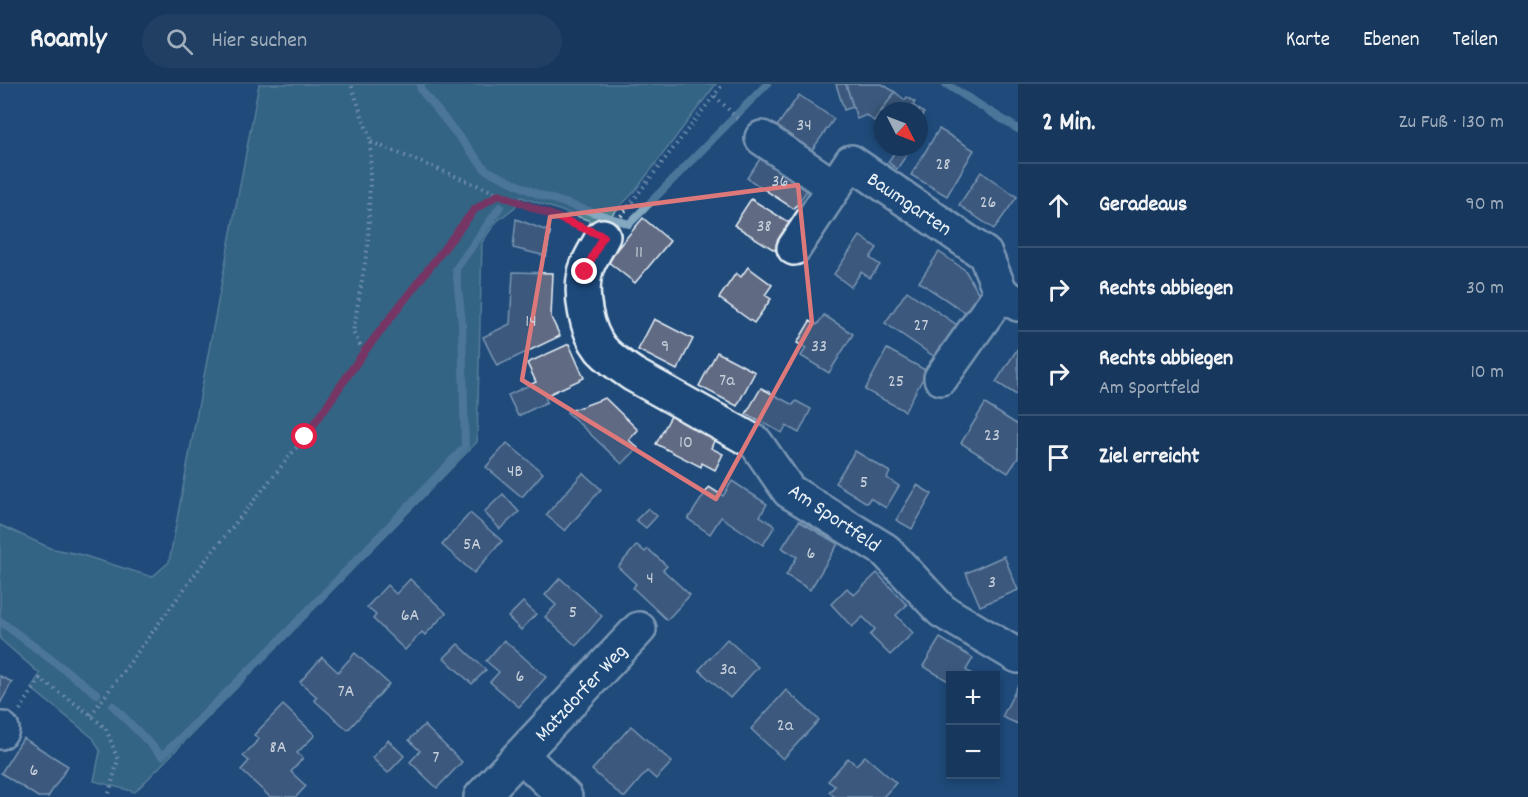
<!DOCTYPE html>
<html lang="de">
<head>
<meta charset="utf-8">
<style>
  :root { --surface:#17385c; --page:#203f62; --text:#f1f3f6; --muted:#9eacbb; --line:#365272 }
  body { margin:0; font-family:Dekko,sans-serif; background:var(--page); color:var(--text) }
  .controls { position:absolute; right:18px; bottom:18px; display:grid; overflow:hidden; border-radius:0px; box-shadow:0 3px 9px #0003 }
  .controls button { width:54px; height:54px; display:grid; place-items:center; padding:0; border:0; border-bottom:2px solid var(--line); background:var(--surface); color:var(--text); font:30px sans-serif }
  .compass { position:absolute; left:874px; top:18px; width:54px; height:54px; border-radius:50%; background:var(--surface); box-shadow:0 3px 9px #0003; rotate:132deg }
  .stop { position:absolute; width:18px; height:18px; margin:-14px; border:4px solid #e11d48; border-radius:50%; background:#fff }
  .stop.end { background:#e11d48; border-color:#fff; box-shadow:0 2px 6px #0008 }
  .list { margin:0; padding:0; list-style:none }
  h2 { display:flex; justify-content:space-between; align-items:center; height:78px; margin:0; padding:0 24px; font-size:26px }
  h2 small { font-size:20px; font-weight:400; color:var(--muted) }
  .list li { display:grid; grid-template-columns:39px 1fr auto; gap:18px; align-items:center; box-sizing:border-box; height:84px; padding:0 24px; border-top:2px solid var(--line) }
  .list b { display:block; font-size:22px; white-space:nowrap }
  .list p { margin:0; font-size:20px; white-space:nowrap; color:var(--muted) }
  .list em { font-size:20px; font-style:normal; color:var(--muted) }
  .icon { flex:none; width:33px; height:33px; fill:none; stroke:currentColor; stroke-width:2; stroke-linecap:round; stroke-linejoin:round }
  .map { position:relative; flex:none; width:1018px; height:713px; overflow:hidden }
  header { display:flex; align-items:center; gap:36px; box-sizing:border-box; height:84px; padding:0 30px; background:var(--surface); border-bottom:2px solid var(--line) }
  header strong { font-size:28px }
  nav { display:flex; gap:33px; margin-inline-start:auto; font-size:21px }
  .search { width:420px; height:54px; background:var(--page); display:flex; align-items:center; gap:15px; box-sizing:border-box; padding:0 21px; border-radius:33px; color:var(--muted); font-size:22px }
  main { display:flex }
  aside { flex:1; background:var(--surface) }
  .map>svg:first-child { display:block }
  .green { fill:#4d8390; stroke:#9abac4; stroke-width:1.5 }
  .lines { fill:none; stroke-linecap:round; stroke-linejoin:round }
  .stream { stroke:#83a8c0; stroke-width:8 }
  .building { fill:#616a82; stroke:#e8f1f8; stroke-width:1.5 }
  .minor-casing { stroke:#e8f1f8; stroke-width:38 }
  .path { stroke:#e8f1f8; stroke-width:4; stroke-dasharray:1.5 4.5; stroke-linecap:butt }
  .minor { stroke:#1f4a7a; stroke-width:33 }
  .route { stroke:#e11d48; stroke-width:8 }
  .marked { fill:none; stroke:#dd787b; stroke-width:4.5; stroke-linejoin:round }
  .labels { text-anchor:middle; stroke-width:4.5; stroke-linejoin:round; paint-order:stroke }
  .number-label { font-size:18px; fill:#c6cfda }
  .street-label { font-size:21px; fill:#e8f1f8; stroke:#1f4a7a }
</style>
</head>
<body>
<header>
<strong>Roamly</strong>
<div class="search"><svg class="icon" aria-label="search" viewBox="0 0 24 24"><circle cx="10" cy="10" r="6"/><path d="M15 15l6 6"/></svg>Hier suchen</div>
<nav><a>Karte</a><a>Ebenen</a><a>Teilen</a></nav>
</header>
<main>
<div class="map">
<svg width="1018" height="713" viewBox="0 0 1018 713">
  <rect width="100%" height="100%" fill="#1f4a7a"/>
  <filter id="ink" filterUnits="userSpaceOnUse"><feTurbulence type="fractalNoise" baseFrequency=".0167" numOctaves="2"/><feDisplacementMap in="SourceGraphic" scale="12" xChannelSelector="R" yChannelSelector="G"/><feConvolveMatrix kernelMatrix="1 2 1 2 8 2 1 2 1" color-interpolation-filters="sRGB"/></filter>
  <g filter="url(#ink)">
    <polygon class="green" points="259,0 716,0 634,108 602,141 521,113 515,123 496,138 482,158 477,358 135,708 94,697 100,667 93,654 31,604 40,590 0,555 0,441 50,464 82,471 152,493 169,478"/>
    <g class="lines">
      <g class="stream">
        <polyline points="420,0 421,6 486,86 537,110 629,140 767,0"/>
        <polyline points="946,0 1018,45"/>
        <polyline points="0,537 97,610"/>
        <polyline points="113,622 162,672 278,558 465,363 462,240 456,185 500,123"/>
      </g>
    </g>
    <g class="building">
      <polygon points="836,0 846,0 853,23 844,26"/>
      <polygon points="846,0 882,0 895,8 874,37 866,31 857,35"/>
      <polygon points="895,8 905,16 907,13 915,18 913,21 924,29 919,37 919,27 883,27 883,45 881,44 882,42 874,37"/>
      <polygon points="799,11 834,35 810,69 775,45"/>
      <polygon points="939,45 974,66 947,112 911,91"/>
      <polygon points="898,63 912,63 897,85 888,78"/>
      <polygon points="766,66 813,98 794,125 747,94"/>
      <polygon points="981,88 1017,113 994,145 959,121"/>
      <polygon points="751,115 793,141 776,167 734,141"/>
      <polygon points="643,134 670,157 635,199 607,177"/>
      <polygon points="516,135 550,148 546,172 513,164"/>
      <polygon points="860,152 877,164 870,174 880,181 870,194 861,188 851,203 834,190"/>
      <polygon points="939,168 965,186 979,210 966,229 919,198"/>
      <polygon points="748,183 772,201 765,211 771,215 754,239 719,214 736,189 741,193"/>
      <polygon points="513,188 553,189 551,233 560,252 497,282 483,253 510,240"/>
      <polygon points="907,207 957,241 935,273 885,239"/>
      <polygon points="824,231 853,250 829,289 801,272 806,264 797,259 810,237 817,241"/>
      <polygon points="654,235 693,255 677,286 638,266"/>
      <polygon points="569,260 584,294 545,312 547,318 518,332 508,311 536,298 527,279"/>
      <polygon points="1018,264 1018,312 996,298"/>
      <polygon points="887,265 927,287 905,327 865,306"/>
      <polygon points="717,268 755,288 737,322 699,302"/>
      <polygon points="761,304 793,321 796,317 811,325 799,349 786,342 782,349 746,330"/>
      <polygon points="605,314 638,346 629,356 638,364 622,380 567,328"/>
      <polygon points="985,320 1018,341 1018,374 1008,389 961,359"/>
      <polygon points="671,332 715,355 711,364 723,370 715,386 702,379 701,383 656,360"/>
      <polygon points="507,359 543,389 522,413 486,383"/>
      <polygon points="855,367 890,388 887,394 899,402 886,424 870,414 867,419 835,399"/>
      <polygon points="583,389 601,405 565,447 546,431"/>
      <polygon points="732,397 767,420 760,432 775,442 763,461 721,433 710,450 688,435 709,403 723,412"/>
      <polygon points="917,401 932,410 912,445 896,436"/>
      <polygon points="503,410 519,428 500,445 484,428"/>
      <polygon points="648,424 657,432 646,444 636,436"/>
      <polygon points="470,429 502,457 474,489 442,461"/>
      <polygon points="799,437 838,460 810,506 786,491 797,473 782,464"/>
      <polygon points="637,461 645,468 648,465 667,482 663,486 690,511 667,536 633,504 636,500 618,483"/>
      <polygon points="1004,472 1018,506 980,522 966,489"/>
      <polygon points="877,489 907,521 896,531 913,549 890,571 870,551 875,545 863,533 852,543 831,520 847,504 854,511"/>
      <polygon points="560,494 602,532 576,562 545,533 556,521 545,511"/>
      <polygon points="410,495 446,529 425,551 422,548 405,566 373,535 376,531 367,523 387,501 396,510"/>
      <polygon points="523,518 536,530 521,546 508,533"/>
      <polygon points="940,554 973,574 966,586 975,592 950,592 950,602 948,601 950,598 923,582"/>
      <polygon points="727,555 758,583 730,614 699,586"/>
      <polygon points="504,556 546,593 519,623 490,598 499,588 486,577"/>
      <polygon points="458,560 486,586 472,600 444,574"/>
      <polygon points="355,569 389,600 348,646 314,616 317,613 300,598 322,573 338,588"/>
      <polygon points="0,592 12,598 0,620"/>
      <polygon points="1018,601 1018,640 1002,633"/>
      <polygon points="786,606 819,636 783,675 751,645"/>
      <polygon points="283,621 315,651 297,669 303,674 291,688 306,702 296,713 270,713 241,686 249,677 243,672 259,655 254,651"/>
      <polygon points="424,641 462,678 437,704 410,678 420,667 409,656"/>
      <polygon points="631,642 672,678 656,695 647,687 625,713 623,713 592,686"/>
      <polygon points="23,654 68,682 48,713 38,713 1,689"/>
      <polygon points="388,656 404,672 388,689 372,674"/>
      <polygon points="865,672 896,699 883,713 835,713 829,708 835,702 828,697 848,674 856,681"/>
    </g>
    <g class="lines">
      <defs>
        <g id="minor">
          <polyline points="762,54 834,103"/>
          <path d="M 603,152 C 598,163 587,178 585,189 C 580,212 586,246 601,265 C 611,276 622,283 634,291 L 756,359 L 789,407 L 885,466 L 942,527 L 1018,572"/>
          <polyline points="794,164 851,78 985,170 1001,209 1018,220"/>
          <polyline points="941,294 1001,209"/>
          <polyline points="0,648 2,645"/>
          <polyline points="521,671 565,713"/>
          <polyline points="481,713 639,545"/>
        </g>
      </defs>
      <use href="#minor" class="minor-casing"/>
      <g class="path">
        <polyline points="715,12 740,37"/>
        <polyline points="371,58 576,141"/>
        <polyline points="621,132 723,0"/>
        <polyline points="364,268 474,126 498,111"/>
        <polyline points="20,626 40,595 91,631 106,645 118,676 108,713"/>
        <polyline points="91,631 205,477 305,353 364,268 353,248 368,161 371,58 351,0"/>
      </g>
      <use href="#minor" class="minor"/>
    </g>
  </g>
  <g class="lines" filter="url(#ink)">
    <polyline class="route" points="305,353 364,268 474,126 499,110 603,152 585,188"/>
  </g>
  <path d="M0 0H1018V713H0ZM 798,101 L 812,239 L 716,415 L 522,296 L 550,133 Z" fill="#1f4a7a" fill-opacity=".55" fill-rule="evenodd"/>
  <path class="marked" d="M 798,101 L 812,239 L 716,415 L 522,296 L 550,133 Z"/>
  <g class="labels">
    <g class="number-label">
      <text x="804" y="46">34</text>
      <text x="943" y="85">28</text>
      <text x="780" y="102">36</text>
      <text x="988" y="123">26</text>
      <text x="764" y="147">38</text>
      <text x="639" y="173">11</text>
      <text x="531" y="242">14</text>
      <text x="921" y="246">27</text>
      <text x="665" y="267">9</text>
      <text x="819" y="267">33</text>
      <text x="727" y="301">7a</text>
      <text x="896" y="302">25</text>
      <text x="992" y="356">23</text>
      <text x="686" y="363">10</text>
      <text x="515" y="392">4B</text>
      <text x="864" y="403">5</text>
      <text x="472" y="465">5A</text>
      <text x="811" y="474">6</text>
      <text x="650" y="499">4</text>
      <text x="992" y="503">3</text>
      <text x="573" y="533">5</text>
      <text x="410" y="536">6A</text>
      <text x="728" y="590">3a</text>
      <text x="520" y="597">6</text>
      <text x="346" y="612">7A</text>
      <text x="785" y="646">2a</text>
      <text x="278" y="668">8A</text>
      <text x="436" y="678">7</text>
      <text x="34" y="691">6</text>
    </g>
    <g class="street-label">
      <text transform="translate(910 119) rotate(34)" y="7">Baumgarten</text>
      <text transform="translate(835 433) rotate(34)" y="7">Am Sportfeld</text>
      <text transform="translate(580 608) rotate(-47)" y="7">Matzdorfer Weg</text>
    </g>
  </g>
</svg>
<div class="controls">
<button>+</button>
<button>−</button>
</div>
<svg class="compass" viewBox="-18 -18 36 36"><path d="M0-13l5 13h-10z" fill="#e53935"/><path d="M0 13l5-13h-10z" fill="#9eacbb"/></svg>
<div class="stop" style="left:305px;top:353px"></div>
<div class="stop end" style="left:585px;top:188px"></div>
</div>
<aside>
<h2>2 Min.<small>Zu Fuß · 130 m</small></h2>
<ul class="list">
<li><svg class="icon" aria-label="ahead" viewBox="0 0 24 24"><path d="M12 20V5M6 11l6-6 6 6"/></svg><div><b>Geradeaus</b></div><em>90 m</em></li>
<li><svg class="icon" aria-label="right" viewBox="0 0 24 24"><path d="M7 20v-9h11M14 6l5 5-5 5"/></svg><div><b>Rechts abbiegen</b></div><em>30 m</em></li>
<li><svg class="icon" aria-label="right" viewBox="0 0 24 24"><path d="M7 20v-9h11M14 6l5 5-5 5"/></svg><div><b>Rechts abbiegen</b><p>Am Sportfeld</p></div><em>10 m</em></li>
<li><svg class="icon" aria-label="arrive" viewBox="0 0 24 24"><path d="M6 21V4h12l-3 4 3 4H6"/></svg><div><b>Ziel erreicht</b></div></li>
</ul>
</aside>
</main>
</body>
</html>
